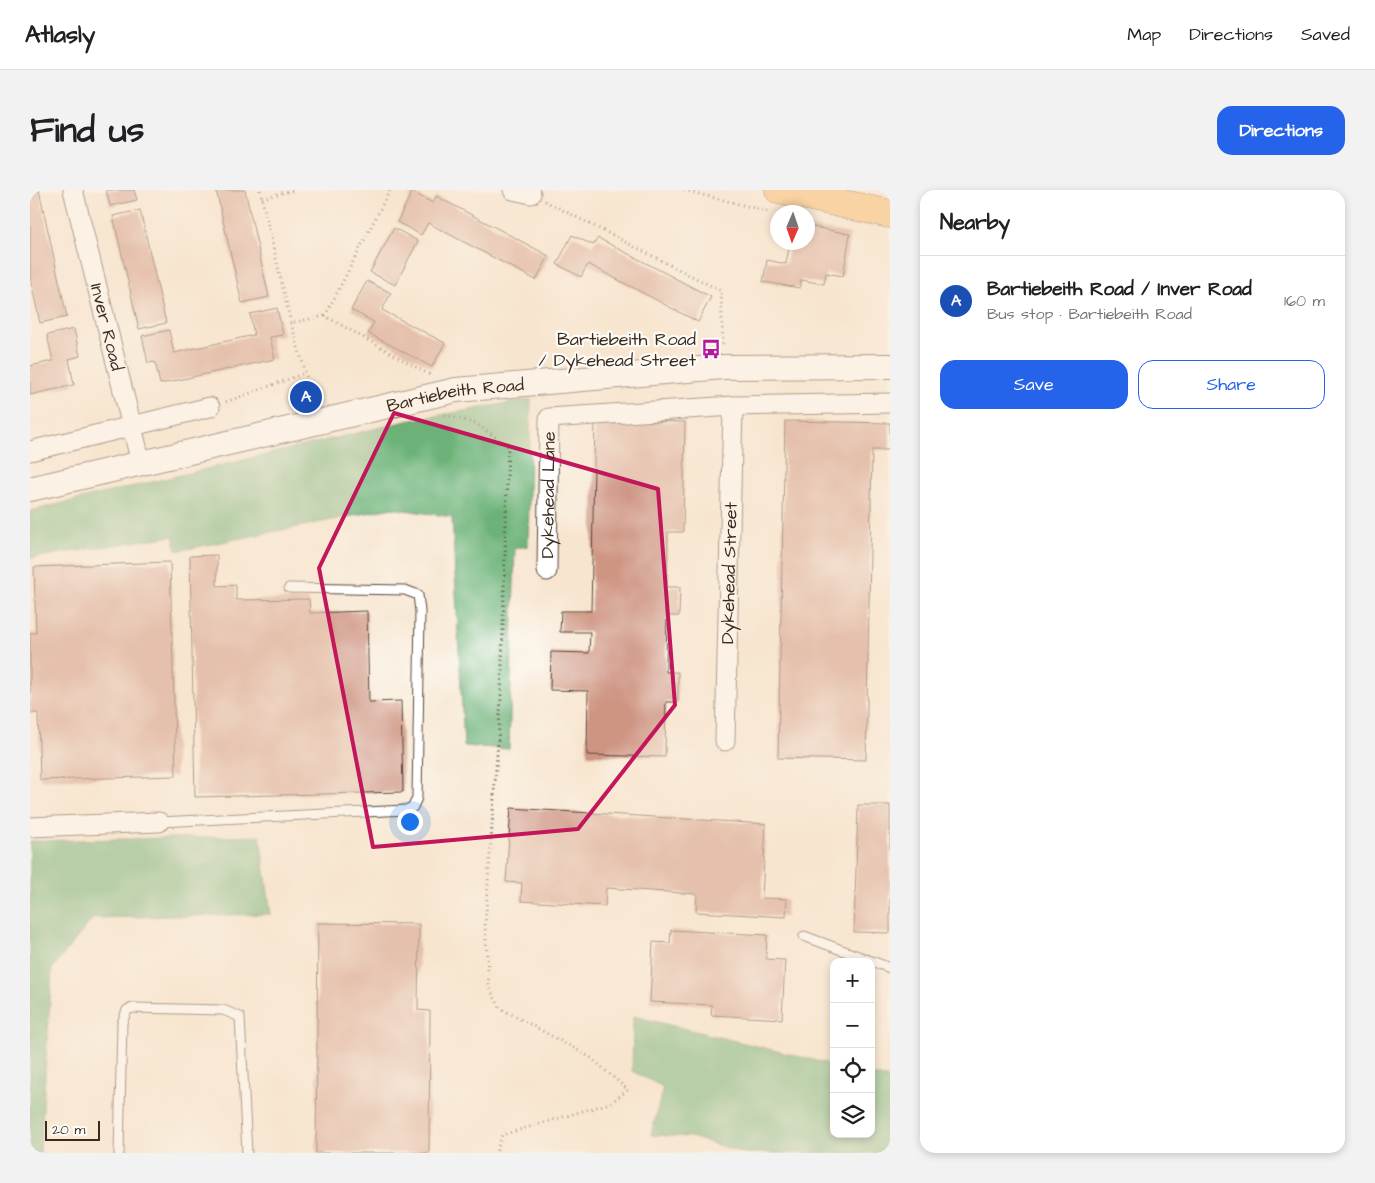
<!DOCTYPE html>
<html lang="en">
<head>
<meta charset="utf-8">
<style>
  :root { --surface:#fff; --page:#f2f2f2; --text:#202124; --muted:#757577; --line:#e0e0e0; --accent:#2563eb }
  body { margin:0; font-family:"Architects Daughter",sans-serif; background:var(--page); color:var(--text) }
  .controls { position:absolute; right:15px; bottom:15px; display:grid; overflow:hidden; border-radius:10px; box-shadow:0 2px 8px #0003 }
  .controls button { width:45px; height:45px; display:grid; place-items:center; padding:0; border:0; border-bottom:1px solid var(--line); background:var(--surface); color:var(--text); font:25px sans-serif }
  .compass { position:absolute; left:740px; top:15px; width:45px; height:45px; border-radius:50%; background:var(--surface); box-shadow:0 2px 8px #0003; rotate:182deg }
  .scale { position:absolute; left:15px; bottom:12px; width:55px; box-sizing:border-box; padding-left:5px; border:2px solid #3b2a1e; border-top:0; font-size:14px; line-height:18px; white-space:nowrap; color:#3b2a1e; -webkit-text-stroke:4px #fdfcf7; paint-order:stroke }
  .you { position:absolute; left:379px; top:631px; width:18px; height:18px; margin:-12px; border:4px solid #fff; border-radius:50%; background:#1a73e8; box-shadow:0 0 0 8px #1a73e833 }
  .badge { display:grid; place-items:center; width:32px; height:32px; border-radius:50%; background:var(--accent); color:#fff; font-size:16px; font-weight:700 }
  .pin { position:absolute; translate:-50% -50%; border:2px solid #fff; box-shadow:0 1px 5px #0006 }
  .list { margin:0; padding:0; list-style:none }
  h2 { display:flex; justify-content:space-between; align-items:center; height:65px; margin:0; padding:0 20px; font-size:21px }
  h2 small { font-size:16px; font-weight:400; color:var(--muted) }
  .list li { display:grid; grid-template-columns:32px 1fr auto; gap:15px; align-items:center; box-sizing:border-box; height:90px; padding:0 20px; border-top:1px solid var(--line) }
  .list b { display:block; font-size:19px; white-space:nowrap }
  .list p { margin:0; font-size:16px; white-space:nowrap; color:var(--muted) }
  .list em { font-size:16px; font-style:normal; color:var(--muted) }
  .actions { display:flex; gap:10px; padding:15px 20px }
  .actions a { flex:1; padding:11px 0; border:1px solid var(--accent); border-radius:15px; text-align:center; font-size:18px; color:var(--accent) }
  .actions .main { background:var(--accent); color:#fff }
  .icon { flex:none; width:28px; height:28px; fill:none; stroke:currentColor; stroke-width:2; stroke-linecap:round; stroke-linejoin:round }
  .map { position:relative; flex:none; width:860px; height:963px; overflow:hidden; border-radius:15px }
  header { display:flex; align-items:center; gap:30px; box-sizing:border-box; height:70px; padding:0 25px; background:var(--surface); border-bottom:1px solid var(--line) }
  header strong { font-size:24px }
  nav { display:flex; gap:28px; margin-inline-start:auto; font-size:18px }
  .intro { display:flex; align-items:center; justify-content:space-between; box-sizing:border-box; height:120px; padding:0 30px }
  h1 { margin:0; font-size:35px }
  .button { padding:12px 22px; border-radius:15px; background:var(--accent); color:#fff; font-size:18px; font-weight:700 }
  main { display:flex; gap:30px; padding:0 30px }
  aside { flex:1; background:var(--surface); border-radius:15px; box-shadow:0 2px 8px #0003 }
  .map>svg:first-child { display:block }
  .forest { fill:#6cb278; stroke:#546e4b }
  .building { fill:#cf9583 }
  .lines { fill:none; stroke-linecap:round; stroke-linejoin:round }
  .service-casing { stroke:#574639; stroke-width:11 }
  .minor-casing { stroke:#574639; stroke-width:21 }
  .tertiary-casing { stroke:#574639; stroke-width:26 }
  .primary-casing { stroke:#574639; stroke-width:29 }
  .path { stroke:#574639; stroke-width:3; stroke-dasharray:1 4; stroke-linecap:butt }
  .service { stroke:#fff; stroke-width:9 }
  .minor { stroke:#fff; stroke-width:19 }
  .tertiary { stroke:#fff; stroke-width:24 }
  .primary { stroke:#fcbd6f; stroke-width:28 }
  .marked { fill:none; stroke:#c2185b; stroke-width:4; stroke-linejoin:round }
  .labels { text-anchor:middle; stroke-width:4.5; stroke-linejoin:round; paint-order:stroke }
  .street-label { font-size:18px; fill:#3b2a1e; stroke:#fdfcf7 }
  .poi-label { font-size:18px; fill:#3b2a1e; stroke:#fdfcf7; text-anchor:end }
</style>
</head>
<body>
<header>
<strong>Atlasly</strong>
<nav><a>Map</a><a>Directions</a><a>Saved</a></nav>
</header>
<div class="intro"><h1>Find us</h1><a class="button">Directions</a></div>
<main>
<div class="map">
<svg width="860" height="963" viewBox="0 0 860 963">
  <rect width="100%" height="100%" fill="#fdfcf7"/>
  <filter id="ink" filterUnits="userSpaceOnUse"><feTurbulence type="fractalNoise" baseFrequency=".02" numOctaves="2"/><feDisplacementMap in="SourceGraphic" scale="10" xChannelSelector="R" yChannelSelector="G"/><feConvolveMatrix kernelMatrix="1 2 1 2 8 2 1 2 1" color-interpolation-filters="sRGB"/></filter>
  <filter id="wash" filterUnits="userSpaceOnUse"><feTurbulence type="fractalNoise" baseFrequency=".0096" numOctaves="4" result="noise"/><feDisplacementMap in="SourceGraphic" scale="20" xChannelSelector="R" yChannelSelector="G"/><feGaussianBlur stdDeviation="1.12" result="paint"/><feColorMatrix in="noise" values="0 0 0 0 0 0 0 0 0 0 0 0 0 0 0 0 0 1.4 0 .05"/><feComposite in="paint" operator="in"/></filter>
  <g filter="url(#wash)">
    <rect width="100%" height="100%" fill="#f7e5cf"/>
    <g class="forest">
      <polygon points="501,209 498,356 485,358 479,559 434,556 422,327 362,318 147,361 143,346 0,368 0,321 377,231"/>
      <polygon points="230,646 241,724 63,728 22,779 10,963 0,963 0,651"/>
      <polygon points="603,826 804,875 804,944 841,944 841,885 860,889 860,963 714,963 661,947 621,945 633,897 602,881"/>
    </g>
    <g id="blocks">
      <g class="building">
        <polygon points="0,0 9,0 37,127 10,133 0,87"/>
        <polygon points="76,0 104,0 107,10 80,16"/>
        <polygon points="186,0 215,0 239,107 212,113"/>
        <polygon points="382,2 403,13 406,6 519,66 506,90 398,33 391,45 367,32"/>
        <polygon points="110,20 136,133 109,139 83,26"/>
        <polygon points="778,36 820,44 813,86 796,83 794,94 771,90 770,98 733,92 737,70 756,74 760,52 778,52"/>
        <polygon points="364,38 388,51 365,95 340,82"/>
        <polygon points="542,45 563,55 568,48 681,107 668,132 558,74 551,87 527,74"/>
        <polygon points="337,91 361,103 352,120 415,153 402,177 338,143 344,132 321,120"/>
        <polygon points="247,118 253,145 240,147 245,169 130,194 125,172 118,173 112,146 139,140 144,163 224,145 220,124"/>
        <polygon points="44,139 50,166 39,169 44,195 0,205 0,176 23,171 17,145"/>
        <polygon points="565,231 655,232 653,342 638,342 637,397 650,397 649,426 637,426 636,482 648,482 648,512 636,512 635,567 557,565 558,501 520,500 521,462 559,463 560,442 530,442 531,421 561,421"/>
        <polygon points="755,231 860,233 860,260 842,260 836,570 748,568"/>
        <polygon points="187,365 187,396 206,395 206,410 279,409 280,423 337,421 339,512 371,511 373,602 165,607 160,366"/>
        <polygon points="140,372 146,586 10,590 8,523 0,523 0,443 6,443 4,377"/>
        <polygon points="828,615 860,615 860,743 824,742"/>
        <polygon points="481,618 736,634 732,708 757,709 756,727 666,722 667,704 576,698 575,716 491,711 492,693 476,692"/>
        <polygon points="288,733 389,734 388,820 400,821 399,963 286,963"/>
        <polygon points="641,740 737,745 736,769 755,770 752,829 681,825 682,815 620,812 623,752 640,753"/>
      </g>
    </g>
  </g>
  <g filter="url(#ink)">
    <use href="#blocks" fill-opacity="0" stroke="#574639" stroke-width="1"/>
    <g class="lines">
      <defs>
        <g id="service">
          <polyline points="129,632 376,620 383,617 387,608 390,421 388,405 375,400 259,398"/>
          <polyline points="774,746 860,778"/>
          <polyline points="89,963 92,833 97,820 103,818 193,820 210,827 217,963"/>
        </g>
        <g id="minor">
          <path id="s1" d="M 43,0 L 111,273"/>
          <polyline points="483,0 501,4"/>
          <polyline points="0,261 180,217"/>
          <path id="s2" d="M 517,381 L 519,228 L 703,216 L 860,213"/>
          <path id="s3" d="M 695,551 L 703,216"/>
          <polyline points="0,637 129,632"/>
        </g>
        <g id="tertiary">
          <path id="s4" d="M 0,299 L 426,200 L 693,177 L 860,176"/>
        </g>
        <polyline id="primary" points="749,0 860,24"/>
      </defs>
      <use href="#service" class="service-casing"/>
      <use href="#minor" class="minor-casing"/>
      <use href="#tertiary" class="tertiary-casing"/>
      <use href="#primary" class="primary-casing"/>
      <g class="path">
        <polyline points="230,0 261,133 295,126 400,185"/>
        <polyline points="654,0 740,22"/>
        <polyline points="232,8 265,0"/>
        <polyline points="515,11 691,101 693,157"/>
        <polyline points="295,126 360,0"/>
        <polyline points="261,133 284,212"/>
        <polyline points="196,212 275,183"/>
        <polyline points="415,225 445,233 478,256 471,508 455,736 459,797 470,818 560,867 598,900 580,913 472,945 466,963"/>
      </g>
      <use href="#service" class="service"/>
      <use href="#minor" class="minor"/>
      <use href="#tertiary" class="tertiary"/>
      <use href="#primary" class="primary"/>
    </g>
  </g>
  <path d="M0 0H860V963H0ZM 364,223 L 628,299 L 645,515 L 548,639 L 343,657 L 289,378 Z" fill="#f7e5cf" fill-opacity=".55" fill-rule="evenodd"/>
  <path class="marked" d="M 364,223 L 628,299 L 645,515 L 548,639 L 343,657 L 289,378 Z"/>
  <defs>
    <symbol id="bus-bare" viewBox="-9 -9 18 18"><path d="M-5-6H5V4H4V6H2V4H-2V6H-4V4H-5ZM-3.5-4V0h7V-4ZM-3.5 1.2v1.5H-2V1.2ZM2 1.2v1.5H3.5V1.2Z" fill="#b5179e" stroke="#fdfcf7" stroke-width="2.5" paint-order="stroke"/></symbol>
  </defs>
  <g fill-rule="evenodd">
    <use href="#bus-bare" x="667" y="145" width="28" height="28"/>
  </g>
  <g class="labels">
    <g class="street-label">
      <text dy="6" stroke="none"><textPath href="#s1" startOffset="141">Inver Road</textPath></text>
      <text dy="6" stroke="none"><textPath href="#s4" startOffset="436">Bartiebeith Road</textPath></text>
      <text dy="6" stroke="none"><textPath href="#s2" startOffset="76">Dykehead Lane</textPath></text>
      <text dy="6" stroke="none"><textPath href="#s3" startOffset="168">Dykehead Street</textPath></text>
    </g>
    <g class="poi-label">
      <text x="666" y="155">Bartiebeith Road<tspan x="666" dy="21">/ Dykehead Street</tspan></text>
    </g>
  </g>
</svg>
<div class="controls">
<button>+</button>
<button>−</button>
<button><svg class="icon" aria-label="locate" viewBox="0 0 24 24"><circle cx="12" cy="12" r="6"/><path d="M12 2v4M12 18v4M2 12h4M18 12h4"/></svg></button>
<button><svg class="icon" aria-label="layers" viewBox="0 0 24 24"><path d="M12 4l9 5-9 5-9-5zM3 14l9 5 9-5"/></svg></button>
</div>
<svg class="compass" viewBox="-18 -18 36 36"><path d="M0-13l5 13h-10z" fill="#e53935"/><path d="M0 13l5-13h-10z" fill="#757577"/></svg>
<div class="scale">20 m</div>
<div class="you"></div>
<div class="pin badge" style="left:276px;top:207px;background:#1a4fb4">A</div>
</div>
<aside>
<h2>Nearby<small></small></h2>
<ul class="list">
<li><span class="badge" style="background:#1a4fb4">A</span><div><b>Bartiebeith Road / Inver Road</b><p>Bus stop · Bartiebeith Road</p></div><em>160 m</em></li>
</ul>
<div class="actions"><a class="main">Save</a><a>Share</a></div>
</aside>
</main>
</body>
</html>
